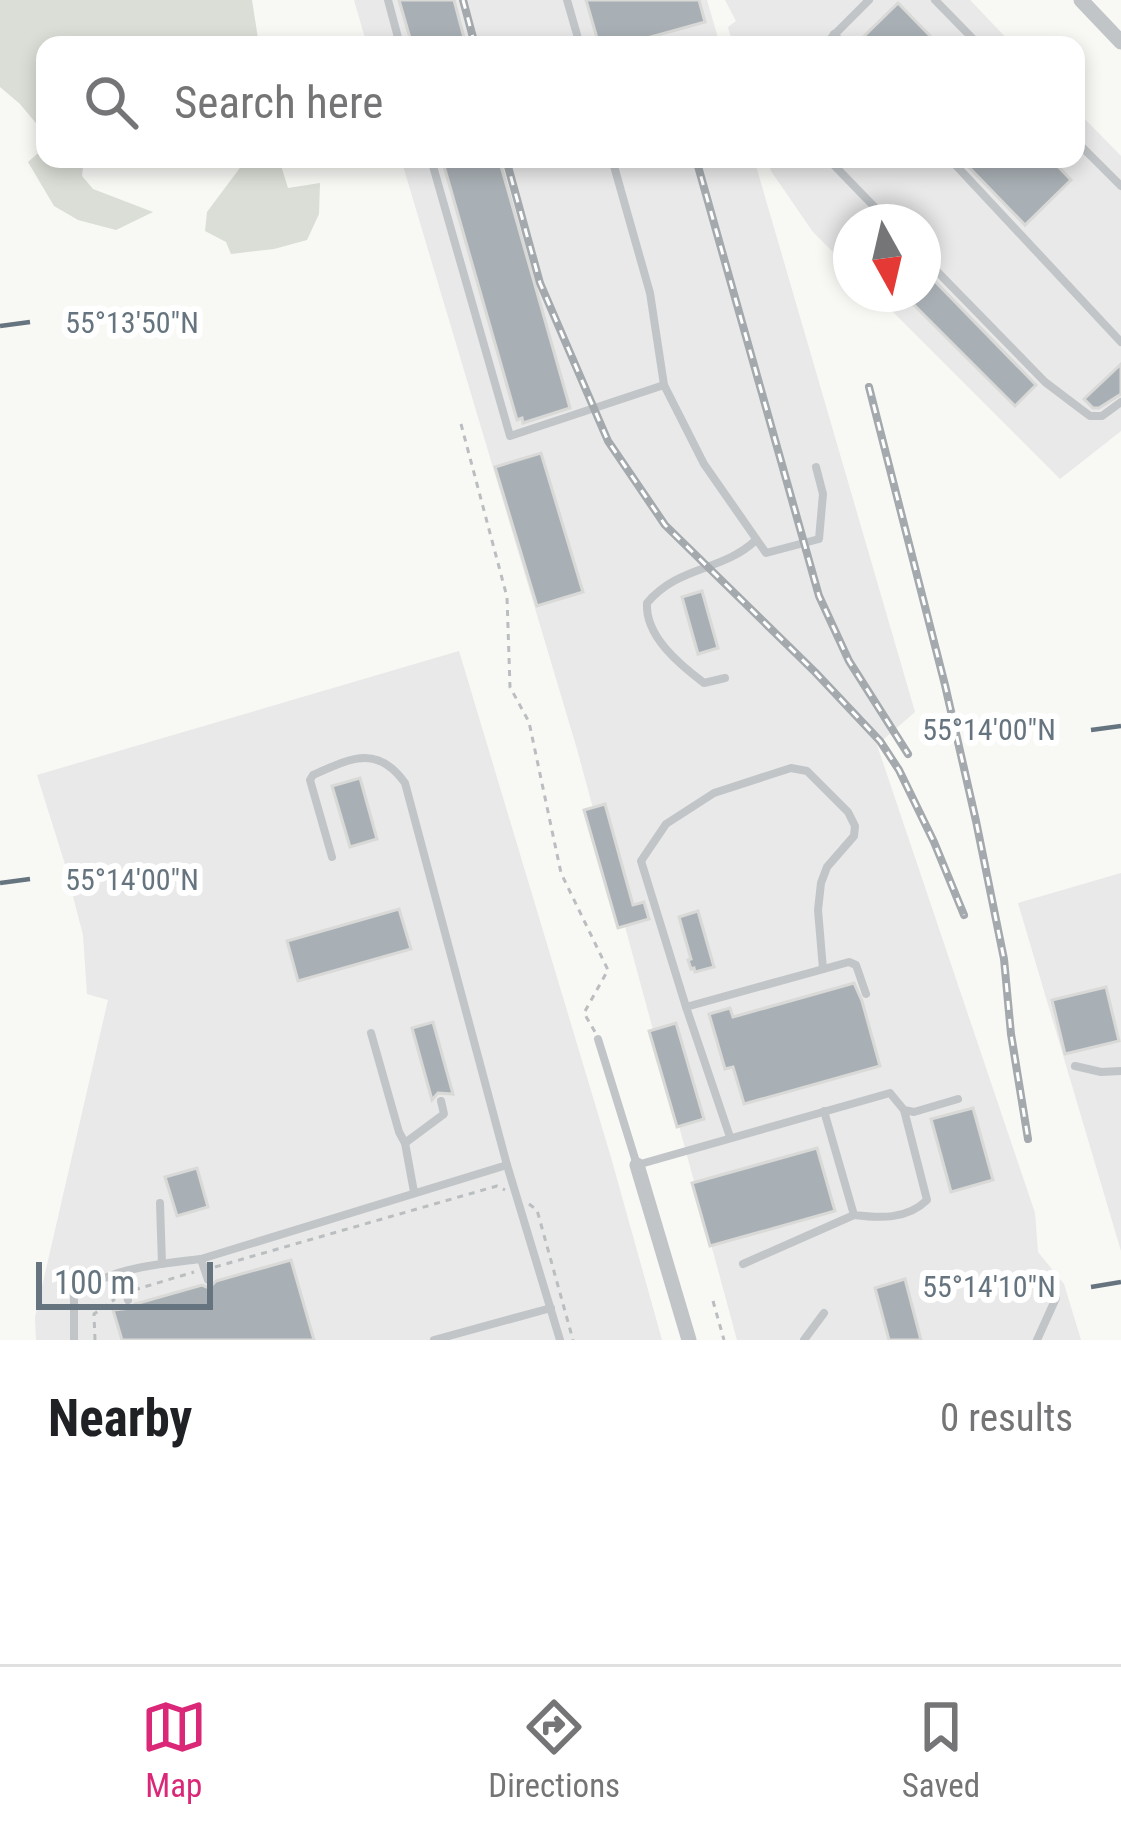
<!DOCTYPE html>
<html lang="en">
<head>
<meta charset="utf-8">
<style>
  :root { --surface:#fff; --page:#f2f2f2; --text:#202124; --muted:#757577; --line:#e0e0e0; --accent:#db2777 }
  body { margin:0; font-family:"Roboto Condensed",sans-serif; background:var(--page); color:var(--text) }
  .compass { position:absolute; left:833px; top:204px; width:108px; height:108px; border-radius:50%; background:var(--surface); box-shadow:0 6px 18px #0003; rotate:172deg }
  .scale { position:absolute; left:36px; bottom:30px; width:177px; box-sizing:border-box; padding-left:12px; border:6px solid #65747e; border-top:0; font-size:33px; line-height:42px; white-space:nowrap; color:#65747e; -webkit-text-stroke:9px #fff; paint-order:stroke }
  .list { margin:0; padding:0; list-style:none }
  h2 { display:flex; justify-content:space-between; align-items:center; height:156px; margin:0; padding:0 48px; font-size:51px }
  h2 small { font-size:39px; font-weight:400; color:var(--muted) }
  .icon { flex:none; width:66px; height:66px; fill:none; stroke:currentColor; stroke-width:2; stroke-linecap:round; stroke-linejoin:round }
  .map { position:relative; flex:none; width:1121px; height:1340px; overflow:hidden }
  .search { position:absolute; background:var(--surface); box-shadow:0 6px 18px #0003; left:36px; right:36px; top:36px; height:132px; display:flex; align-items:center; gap:30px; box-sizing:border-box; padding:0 42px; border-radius:24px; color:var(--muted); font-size:45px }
  .sheet { height:324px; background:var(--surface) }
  nav { display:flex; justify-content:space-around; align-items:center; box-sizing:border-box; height:168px; border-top:3px solid var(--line); background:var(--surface); font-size:33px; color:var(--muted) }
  nav a { display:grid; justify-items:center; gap:6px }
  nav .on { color:var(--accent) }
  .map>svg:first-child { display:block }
  .built { fill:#e8e9e8 }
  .green { fill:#daded6 }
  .building { fill:#a9b0b5; stroke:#d9d9d7; stroke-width:3 }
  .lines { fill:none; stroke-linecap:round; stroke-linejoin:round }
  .path { stroke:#bbbec0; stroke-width:3; stroke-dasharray:6 6; stroke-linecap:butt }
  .service { stroke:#c1c5c8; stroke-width:8 }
  .minor { stroke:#c1c5c8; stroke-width:15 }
  .rail-casing { stroke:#a3a9ad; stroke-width:8 }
  .rail { stroke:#fff; stroke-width:3; stroke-dasharray:9; stroke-linecap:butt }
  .ticks { fill:none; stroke:#65747e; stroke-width:4.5 }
  .ticks-label { font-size:30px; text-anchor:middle; fill:#65747e; stroke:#fff; stroke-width:12; stroke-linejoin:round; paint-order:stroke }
</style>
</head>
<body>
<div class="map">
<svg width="1121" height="1340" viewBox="0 0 1121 1340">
  <rect width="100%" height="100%" fill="#f8f8f5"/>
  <g class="built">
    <polygon points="354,0 707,0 720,45 367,45"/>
    <polygon points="725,0 970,0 1013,45 733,45 728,27 736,21"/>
    <polygon points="1076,110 1121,156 1121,431 1060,479 875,294 923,294 923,222 851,222 851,270 813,232 771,171 768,159 1076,159"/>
    <polygon points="401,159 754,159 915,712 877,745 1035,1213 1038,1252 1064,1284 1081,1340 737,1340 577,749"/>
    <polygon points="459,651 610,1154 662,1340 36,1340 35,1317 108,1000 87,994 83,935 64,861 37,775"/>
    <polygon points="1121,873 1121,1251 1018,903"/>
  </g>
  <g class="green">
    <polygon points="0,0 252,0 259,45 45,45 45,68 37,85 45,96 45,134 20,104 0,87"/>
    <polygon points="45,147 45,159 84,159 82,176 93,189 153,212 116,230 78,220 54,206 28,162"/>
    <polygon points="238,159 279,159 288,188 320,183 319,214 307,240 274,249 231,254 226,242 205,231 207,212 242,165"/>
  </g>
  <g class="building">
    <polygon points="399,0 454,0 466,45 412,45"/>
    <polygon points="586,0 699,0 705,22 622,45 599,45"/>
    <polygon points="898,3 939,45 855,45"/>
    <polygon points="442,159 499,159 570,408 523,423 522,418 517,420"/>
    <polygon points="961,159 1051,159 1071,180 1025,225"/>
    <polygon points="923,269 1036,385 1015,406 903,294 923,294"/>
    <polygon points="1121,364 1121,394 1099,408 1093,408 1084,399"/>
    <polygon points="541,453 583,592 537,606 495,467"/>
    <polygon points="702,591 718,648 698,654 682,597"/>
    <polygon points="360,778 377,839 350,847 332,786"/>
    <polygon points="605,804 633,905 644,902 649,919 618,928 584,810"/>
    <polygon points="399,909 411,949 298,981 287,941"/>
    <polygon points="698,911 714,967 695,972 694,968 691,969 688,960 691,959 679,917"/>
    <polygon points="854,983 862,1001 880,1066 744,1104 733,1067 725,1069 709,1014 730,1008 733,1017"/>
    <polygon points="1106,987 1119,1041 1065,1054 1052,1000"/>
    <polygon points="433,1022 453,1094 438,1093 432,1100 412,1028"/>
    <polygon points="676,1023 704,1119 677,1127 649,1031"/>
    <polygon points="973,1108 993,1180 951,1192 931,1119"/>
    <polygon points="817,1148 835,1211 710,1246 692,1183"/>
    <polygon points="197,1168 208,1207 177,1216 165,1177"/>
    <polygon points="291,1260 314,1340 122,1340 113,1310 131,1308 135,1304 202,1285 209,1288 216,1281"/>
    <polygon points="905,1279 921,1340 889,1340 875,1288"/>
  </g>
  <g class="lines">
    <g class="path">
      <polyline points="461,424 507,597 510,687 529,722 561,873 608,970 584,1013 595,1032"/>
      <polyline points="529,1204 537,1210 573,1340"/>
      <polyline points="215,1267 497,1186 505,1190"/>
      <polyline points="134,1290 194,1272"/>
      <polyline points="713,1301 724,1340"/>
      <polyline points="95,1340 94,1314 115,1299"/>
    </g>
    <g class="service">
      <polyline points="388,0 400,45"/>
      <polyline points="567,0 580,45"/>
      <polyline points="935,0 979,45"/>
      <polyline points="834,34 844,45"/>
      <polyline points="824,45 869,0"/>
      <polyline points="1076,141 1121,186"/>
      <polyline points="431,159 510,436 664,385"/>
      <polyline points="612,159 650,293 664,385 704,464 766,553 819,539 823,494 816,467"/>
      <polyline points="828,159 889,222"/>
      <polyline points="950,159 1121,342"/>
      <polyline points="923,257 1045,382 1078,407 1090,416 1102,416 1121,402"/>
      <path d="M 725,678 L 704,683 C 679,664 645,636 647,603 C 679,565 722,572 756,540"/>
      <path d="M 332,857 L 310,780 L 313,775 C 351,758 377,744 405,783 L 507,1165 L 560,1340"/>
      <polyline points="686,1007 849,962 856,965 866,994"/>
      <polyline points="371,1033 399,1132 405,1143 414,1192"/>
      <polyline points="598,1039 637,1165 890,1093 904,1110 914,1112 958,1099"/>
      <polyline points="1075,1066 1101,1072 1121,1071"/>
      <path d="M 824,1111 L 854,1215 C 879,1218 907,1220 927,1200 L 904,1110"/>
      <polyline points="730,1137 686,1007 641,861 666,824 714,793 791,768 807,771 848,812 855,826 854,836 827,867 821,883 818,910 823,969"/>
      <polyline points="405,1143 444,1114 441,1101"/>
      <polyline points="160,1203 162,1264"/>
      <polyline points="201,1259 208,1280"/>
      <polyline points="743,1264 854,1215"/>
      <polyline points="110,1278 126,1292 128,1300"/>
      <path d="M 74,1340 L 74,1297 C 104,1268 160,1264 201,1259 L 507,1165"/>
      <polyline points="434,1340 551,1308"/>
      <polyline points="804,1340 824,1313"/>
      <polyline points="1037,1340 1056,1298"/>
    </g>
    <g class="minor">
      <polyline points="1081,0 1121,42"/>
      <polyline points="637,1165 689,1340"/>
    </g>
    <defs>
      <g id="rail">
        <polyline points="463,0 475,45"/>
        <polyline points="506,159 540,283 608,441 665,525 815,672 880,741 899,770 934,842 964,915"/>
        <polyline points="696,159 819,596 849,661 908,754"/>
        <polyline points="869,387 945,685 976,821 1004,959 1011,1034 1028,1139"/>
      </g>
    </defs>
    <use href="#rail" class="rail-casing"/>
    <use href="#rail" class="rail"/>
  </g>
  <path class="ticks" d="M 0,326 L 30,322M 1091,730 L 1121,726M 0,883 L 30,879M 1091,1287 L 1121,1282"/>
  <g class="ticks-label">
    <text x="132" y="333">55°13'50"N</text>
    <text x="989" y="740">55°14'00"N</text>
    <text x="132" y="890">55°14'00"N</text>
    <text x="989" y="1297">55°14'10"N</text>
  </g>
</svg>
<svg class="compass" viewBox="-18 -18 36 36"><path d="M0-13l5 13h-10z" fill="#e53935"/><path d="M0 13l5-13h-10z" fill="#757577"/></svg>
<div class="scale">100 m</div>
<div class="search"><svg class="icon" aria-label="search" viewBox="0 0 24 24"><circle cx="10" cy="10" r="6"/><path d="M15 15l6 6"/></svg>Search here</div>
</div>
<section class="sheet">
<h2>Nearby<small>0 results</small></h2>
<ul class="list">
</ul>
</section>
<nav>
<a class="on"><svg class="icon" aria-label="map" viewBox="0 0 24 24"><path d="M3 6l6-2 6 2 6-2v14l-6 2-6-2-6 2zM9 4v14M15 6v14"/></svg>Map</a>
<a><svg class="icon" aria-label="directions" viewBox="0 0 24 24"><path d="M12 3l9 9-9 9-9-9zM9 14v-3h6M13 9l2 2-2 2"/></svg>Directions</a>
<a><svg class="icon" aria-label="saved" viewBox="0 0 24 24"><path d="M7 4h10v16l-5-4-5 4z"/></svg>Saved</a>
</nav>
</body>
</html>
